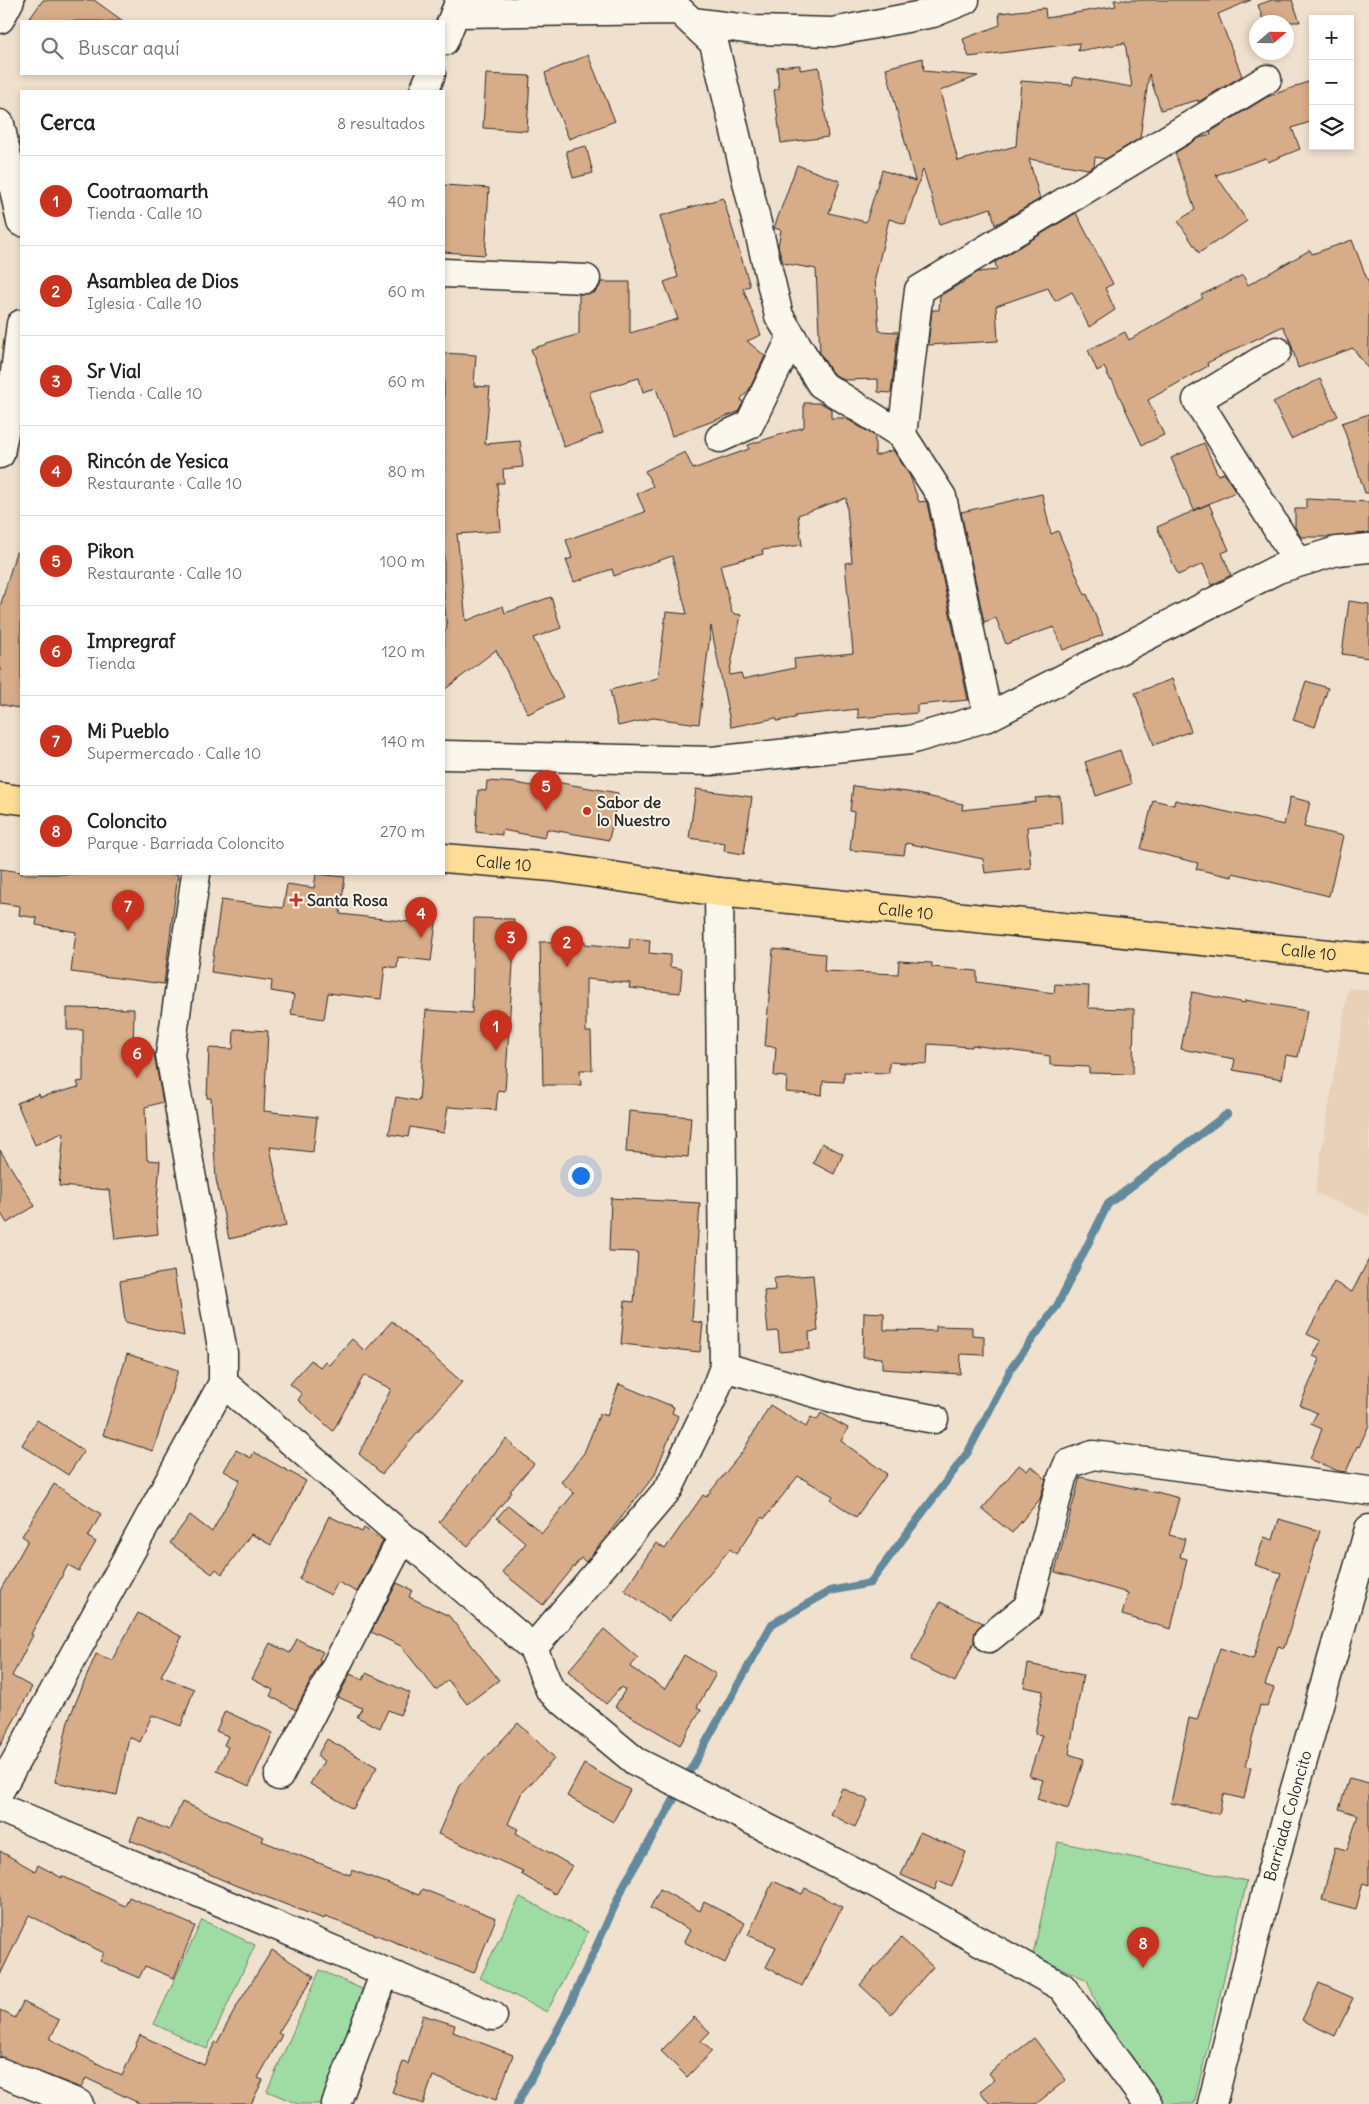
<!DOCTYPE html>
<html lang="es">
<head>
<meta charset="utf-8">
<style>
  :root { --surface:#fff; --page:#f6f6f6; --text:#202124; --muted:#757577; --line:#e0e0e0; --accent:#c8321e }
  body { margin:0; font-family:Delius,sans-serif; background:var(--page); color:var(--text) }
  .controls { position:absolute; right:15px; top:15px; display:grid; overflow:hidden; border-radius:0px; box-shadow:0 2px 8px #0003 }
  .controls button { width:45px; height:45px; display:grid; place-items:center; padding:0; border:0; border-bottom:1px solid var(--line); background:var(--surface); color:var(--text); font:25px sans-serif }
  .compass { position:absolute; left:1249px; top:15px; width:45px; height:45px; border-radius:50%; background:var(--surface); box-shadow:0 2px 8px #0003; rotate:70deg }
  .you { position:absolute; left:580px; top:1175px; width:18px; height:18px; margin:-12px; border:4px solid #fff; border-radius:50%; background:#1a73e8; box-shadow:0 0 0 8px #1a73e833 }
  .badge { display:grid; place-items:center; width:32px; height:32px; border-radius:50%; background:var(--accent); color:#fff; font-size:16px; font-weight:700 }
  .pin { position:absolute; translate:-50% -41px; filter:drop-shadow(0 1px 2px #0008) }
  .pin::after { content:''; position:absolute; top:26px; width:18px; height:15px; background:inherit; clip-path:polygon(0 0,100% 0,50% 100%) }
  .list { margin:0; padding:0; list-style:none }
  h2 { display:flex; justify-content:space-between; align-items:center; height:65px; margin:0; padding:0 20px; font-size:21px }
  h2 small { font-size:16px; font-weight:400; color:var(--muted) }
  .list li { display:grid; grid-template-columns:32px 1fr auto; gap:15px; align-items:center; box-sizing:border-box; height:90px; padding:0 20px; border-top:1px solid var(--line) }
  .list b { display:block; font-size:19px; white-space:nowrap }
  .list p { margin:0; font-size:16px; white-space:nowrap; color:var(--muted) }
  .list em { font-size:16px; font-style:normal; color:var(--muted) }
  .icon { flex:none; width:28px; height:28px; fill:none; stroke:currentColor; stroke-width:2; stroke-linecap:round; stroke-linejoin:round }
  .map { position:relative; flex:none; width:1369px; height:2104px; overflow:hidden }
  .search { position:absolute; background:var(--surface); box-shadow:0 2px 8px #0003; left:20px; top:20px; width:425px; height:55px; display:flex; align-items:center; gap:12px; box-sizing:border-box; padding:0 18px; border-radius:0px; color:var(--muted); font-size:19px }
  .panel { position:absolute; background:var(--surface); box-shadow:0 2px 8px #0003; left:20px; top:90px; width:425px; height:785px; border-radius:0px }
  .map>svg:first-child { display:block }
  .built { fill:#e8d0b9 }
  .green { fill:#9fdca4; stroke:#658468 }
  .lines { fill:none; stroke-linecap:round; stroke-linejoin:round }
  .stream { stroke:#62899c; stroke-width:8 }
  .building { fill:#d7ac88; stroke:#2b2b2b; fill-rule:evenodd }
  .minor-casing { stroke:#2b2b2b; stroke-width:31 }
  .major-casing { stroke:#2b2b2b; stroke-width:31 }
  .minor { stroke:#fbf7ec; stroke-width:28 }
  .major { stroke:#fedd96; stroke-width:28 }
  .poi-dot { fill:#c8321e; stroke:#fbf7ec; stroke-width:2 }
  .labels { text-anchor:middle; stroke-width:4; stroke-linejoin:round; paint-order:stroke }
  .poi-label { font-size:16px; font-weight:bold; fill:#2b2b2b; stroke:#fbf7ec; text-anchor:start }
  .street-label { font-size:16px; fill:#2b2b2b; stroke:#fbf7ec }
</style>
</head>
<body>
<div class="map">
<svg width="1369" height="2104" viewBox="0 0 1369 2104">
  <rect width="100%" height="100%" fill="#f0e0ce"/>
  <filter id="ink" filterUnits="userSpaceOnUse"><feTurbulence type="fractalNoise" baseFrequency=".02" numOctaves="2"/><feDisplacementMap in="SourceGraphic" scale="10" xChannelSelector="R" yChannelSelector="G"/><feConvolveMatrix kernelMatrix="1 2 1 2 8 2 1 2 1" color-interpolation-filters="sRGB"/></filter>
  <g filter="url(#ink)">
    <polygon class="built" points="1348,988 1369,991 1369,1216 1315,1193"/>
    <g class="green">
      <polygon points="1058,1842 1247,1881 1194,2104 1162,2104 1147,2092 1114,2045 1087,1980 1033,1955"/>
      <polygon points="520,1897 588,1932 547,2012 480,1978"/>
      <polygon points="202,1920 255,1945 207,2049 154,2024"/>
      <polygon points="320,1970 373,1994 325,2104 298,2104 267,2091"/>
    </g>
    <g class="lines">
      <polyline class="stream" points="517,2104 564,2018 625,1883 663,1819 772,1624 830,1591 870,1583 968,1452 1012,1367 1057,1306 1108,1204 1227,1114"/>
    </g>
    <g class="building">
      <polygon points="43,0 94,0 123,21 28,21"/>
      <polygon points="1114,0 1251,0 1218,14 1242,76 1198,102 1198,100 1161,110 1149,74 1140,138 1106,159 1095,157 1094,166 1088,169 1029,159 1040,199 995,225 991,208 940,224 923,169 905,224 889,219 875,278 879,331 898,332 891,393 878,392 878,379 844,380 832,373 820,353 816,269 783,263 778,246 781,230 774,228 797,165 840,181 829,213 866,222 882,170 915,181 886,68 923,58 924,71 978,76 940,91 958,161 1016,146 1021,81 1072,85 1074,77 1132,87 1125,43 1078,51 1079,43 969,57 963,39 1000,25 999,13 1045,8 1046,18 1116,6"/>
      <polygon points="1272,0 1292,0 1300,22 1264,22 1258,5"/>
      <polygon points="588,55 615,121 569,139 550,93 545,73"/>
      <polygon points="800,65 800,70 819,67 828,137 781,143 774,90 779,89 777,67"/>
      <polygon points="486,74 530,76 527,131 483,128"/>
      <polygon points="1313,80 1313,121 1292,128 1300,149 1268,162 1266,158 1216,175 1247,221 1199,253 1178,221 1195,210 1175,153 1199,138 1211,135 1210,132 1267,97"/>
      <polygon points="586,146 593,173 573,178 566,151"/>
      <polygon points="444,185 489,188 485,255 444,252"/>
      <polygon points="723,198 750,286 743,288 761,335 747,341 765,356 749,390 741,399 743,403 738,412 672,436 656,388 643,392 639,378 589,392 603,433 564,447 531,349 579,334 579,294 594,293 599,288 601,282 630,282 630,333 678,319 664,282 678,277 660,216"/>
      <polygon points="1076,213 1113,284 1105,288 1115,310 1089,327 1072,292 1055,301 1048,288 996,306 998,341 928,345 932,310 939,310 940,296 961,283 964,283 964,281 978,272 997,270 995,262"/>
      <polygon points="1352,240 1369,284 1369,370 1353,348 1298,368 1291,343 1283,326 1207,363 1208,366 1148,400 1164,435 1142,445 1112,380 1111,381 1104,367 1097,371 1088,350 1125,332 1129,340 1203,298 1201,295 1243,275 1248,285 1310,250 1312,254"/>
      <polygon points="444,353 476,355 474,386 490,387 485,444 520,441 523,467 503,469 504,483 497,483 501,531 457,534 466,621 503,606 505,613 551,597 561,628 533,638 563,697 528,714 496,650 444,690 444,631 447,629 444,597"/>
      <polygon points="1320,379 1338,416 1291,439 1273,402"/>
      <path d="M 804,403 L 821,403 L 831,409 L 831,418 L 845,418 L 875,436 L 875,456 L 893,450 L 910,476 L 919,502 L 926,501 L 927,503 L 968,700 L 917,705 L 917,713 L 858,718 L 858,709 L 795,716 L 795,718 L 777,721 L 776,718 L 731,727 L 711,626 L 699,724 L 653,718 L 618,726 L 610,690 L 658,678 L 666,612 L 687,614 L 672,556 L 614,576 L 612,569 L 574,582 L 566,560 L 572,558 L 566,540 L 645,512 L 637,494 L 653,486 L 645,471 L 685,452 L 693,469 L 749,449 L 748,445 L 804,427 ZM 846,498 L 852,562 L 845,563 L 853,653 L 794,659 L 795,668 L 743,679 L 741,673 L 729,675 L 741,615 L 732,613 L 720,565 L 763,554 L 762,550 L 802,545 L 798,515 Z"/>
      <polygon points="1369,414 1369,493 1365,493 1342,423"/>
      <polygon points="1204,443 1218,475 1224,473 1236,492 1194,510 1171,458"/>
      <polygon points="1042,494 1051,534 1058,531 1085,595 1087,594 1103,635 1063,650 1054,627 1006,644 996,618 984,622 961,512"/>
      <polygon points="1306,499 1369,502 1369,533 1330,537 1301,537 1295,527 1295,509 1306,509"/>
      <polygon points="1209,504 1229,550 1222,553 1231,575 1212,585 1203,564 1178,575 1157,527"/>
      <polygon points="16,552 21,553 21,709 0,704 0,607"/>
      <polygon points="1349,601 1369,604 1369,658 1342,654"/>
      <polygon points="1172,679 1191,731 1154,745 1135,693"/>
      <polygon points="1306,681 1328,688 1315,727 1293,720"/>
      <polygon points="1120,750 1131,784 1096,796 1085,762"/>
      <polygon points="487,781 516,783 548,789 550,781 618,793 609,840 547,829 545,838 502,830 502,835 476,832 478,790 486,791"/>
      <polygon points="853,786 908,792 963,804 962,810 1036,802 1035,798 1060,796 1062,823 1027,827 1031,868 985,873 983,859 906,843 904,855 850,850 854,812 850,811"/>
      <polygon points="696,789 752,797 744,854 724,851 725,843 689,838"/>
      <polygon points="1290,797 1310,802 1304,827 1343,836 1329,896 1233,873 1232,877 1196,869 1198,863 1141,849 1153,800 1174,805 1175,800 1284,825"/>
      <polygon points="0,869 21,872 21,874 178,874 164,984 71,972 76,932 36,925 37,918 19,915 20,906 0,903"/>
      <polygon points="316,874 345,877 340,914 410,922 411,911 437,915 431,961 398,957 397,968 385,966 381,999 328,993 324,1019 291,1014 294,995 271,991 272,981 211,972 221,900 283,908 287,884 314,888"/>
      <polygon points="474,918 514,919 513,933 515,933 505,1091 498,1090 496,1110 448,1107 444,1133 410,1127 408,1137 389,1134 396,1097 419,1101 426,1010 472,1013"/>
      <polygon points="630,938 650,940 649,953 670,955 670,967 682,969 680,993 629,988 630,983 586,979 586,1032 591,1032 592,1070 580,1070 581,1085 543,1085 540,942 585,941 585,944 629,948"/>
      <polygon points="773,949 825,954 824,971 898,974 899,961 932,963 932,967 977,971 977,982 1054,993 1055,984 1089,986 1088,1008 1134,1009 1133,1074 1089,1073 1089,1067 1050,1065 1050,1056 972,1045 972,1047 928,1044 927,1064 889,1062 889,1073 844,1072 844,1082 823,1081 822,1095 786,1092 787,1077 774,1076 776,1047 765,1046"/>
      <polygon points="1192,992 1245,1003 1245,1000 1307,1011 1298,1057 1286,1055 1282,1079 1233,1070 1235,1059 1181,1049"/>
      <polygon points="67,1008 134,1009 133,1055 153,1049 163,1102 145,1107 147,1160 160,1161 156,1213 158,1234 115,1239 109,1190 59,1186 64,1132 35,1145 17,1103 39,1094 40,1097 79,1087 77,1082 83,1081 83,1030 67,1030"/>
      <polygon points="234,1029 268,1031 264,1111 317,1117 313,1152 270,1147 286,1226 229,1239 216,1179 211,1098 207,1098 209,1048 233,1049"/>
      <polygon points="629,1111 691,1117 688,1157 626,1152"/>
      <polygon points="822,1143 843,1154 834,1174 813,1163"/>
      <polygon points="0,1150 35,1206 7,1223 0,1212"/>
      <polygon points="611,1198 700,1203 692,1321 703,1323 700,1352 621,1344 625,1301 634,1302 638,1252 609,1251"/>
      <polygon points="1369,1259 1369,1425 1359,1447 1357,1446 1346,1472 1338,1471 1310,1459 1322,1429 1311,1424 1317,1413 1300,1405 1320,1359 1313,1356 1321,1341 1307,1334 1334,1282 1352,1292"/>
      <polygon points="174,1271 184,1336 125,1322 120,1281"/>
      <polygon points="813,1275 818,1331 809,1332 810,1349 780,1352 778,1331 768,1332 764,1291 775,1290 774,1278"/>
      <polygon points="864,1312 884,1313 884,1330 936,1331 936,1326 972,1327 972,1335 984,1336 984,1355 961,1354 960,1374 882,1369 882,1358 863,1357"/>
      <polygon points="392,1321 462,1382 382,1474 359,1454 391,1389 364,1375 333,1431 298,1400 302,1394 290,1384 311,1360 320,1367 325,1361 329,1365 352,1339 365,1351"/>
      <polygon points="127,1354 178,1370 153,1451 103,1435"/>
      <polygon points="619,1384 674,1407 672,1413 678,1416 654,1476 586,1562 581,1558 543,1605 502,1572 526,1543 497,1518 508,1505 542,1533 574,1493 561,1482 584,1453 600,1413 607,1416"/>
      <polygon points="770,1405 806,1427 811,1417 817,1420 821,1413 848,1428 841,1441 887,1474 856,1517 831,1500 833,1496 798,1476 764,1519 762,1517 736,1554 730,1549 669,1621 624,1590 656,1543 665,1549 703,1495 706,1497 743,1451"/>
      <polygon points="37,1420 84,1451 68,1475 22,1445"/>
      <polygon points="506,1439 534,1464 510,1491 512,1492 468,1546 439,1522"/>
      <polygon points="236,1450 251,1458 254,1452 306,1481 271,1545 251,1534 222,1574 216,1569 212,1574 170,1543 190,1515 212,1532 240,1480 224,1471"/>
      <polygon points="1019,1465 1027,1471 1031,1466 1046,1479 1040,1499 1012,1533 982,1509"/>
      <polygon points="1080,1477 1157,1493 1157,1492 1179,1498 1169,1535 1185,1539 1180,1557 1187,1559 1171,1629 1122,1615 1128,1593 1055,1572"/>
      <polygon points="54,1484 101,1514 88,1537 96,1542 79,1571 68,1565 31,1634 33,1635 12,1676 32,1687 0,1746 0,1591 28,1540 22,1536"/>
      <polygon points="329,1516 362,1532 364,1528 383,1541 357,1592 338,1582 331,1595 299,1579"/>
      <polygon points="1279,1519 1320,1531 1284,1648 1278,1646 1265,1685 1274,1688 1267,1707 1260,1705 1246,1766 1251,1767 1244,1799 1223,1794 1219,1814 1171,1803 1189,1718 1197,1720 1220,1648 1253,1659 1281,1573 1255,1565 1264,1537 1273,1540"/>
      <polygon points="397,1583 412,1590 409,1597 449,1616 499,1680 467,1704 448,1680 436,1690 401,1646 371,1632"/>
      <polygon points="940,1602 983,1623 975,1632 974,1642 955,1682 911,1660"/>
      <polygon points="138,1613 182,1637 161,1676 194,1689 181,1726 152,1715 140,1742 129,1737 117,1795 55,1782 68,1721 96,1654 112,1660"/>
      <polygon points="604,1629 638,1658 630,1667 665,1689 684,1655 716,1674 697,1707 701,1710 680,1745 615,1707 625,1690 621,1687 606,1704 568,1671"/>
      <polygon points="297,1639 323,1652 319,1659 321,1660 296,1710 270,1696 273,1690 252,1679 270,1643 290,1653"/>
      <polygon points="1028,1664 1083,1675 1069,1754 1084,1759 1068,1809 1037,1799 1043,1780 1029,1776 1042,1735 1035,1734 1043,1691 1024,1687"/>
      <polygon points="366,1673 410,1693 400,1715 388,1710 380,1728 357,1717 362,1708 338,1697 350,1674 363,1680"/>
      <polygon points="225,1711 273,1733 249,1786 217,1771 228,1747 224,1745 228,1736 216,1731"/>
      <polygon points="518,1723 555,1758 521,1794 508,1824 518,1829 516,1833 572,1866 555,1894 521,1874 523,1871 438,1834 459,1786"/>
      <polygon points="327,1739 377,1767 353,1809 310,1784 324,1761 317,1756"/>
      <polygon points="584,1764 630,1790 613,1822 567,1796"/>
      <polygon points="1349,1778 1369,1783 1369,1885 1363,1883 1356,1909 1322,1900 1335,1847 1347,1850 1358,1815 1339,1809"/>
      <polygon points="842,1788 868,1800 855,1827 830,1814"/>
      <polygon points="182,1802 264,1837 262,1841 350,1875 352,1870 419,1895 422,1889 496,1918 474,1973 382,1937 325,1917 324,1919 237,1886 130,1840 139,1817 169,1830"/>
      <polygon points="920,1832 966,1852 952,1887 938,1881 935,1890 901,1875"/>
      <polygon points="0,1851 35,1871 38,1865 62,1878 62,1876 125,1906 129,1897 195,1926 174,1978 145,1966 139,1978 100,1961 104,1953 29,1915 0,1975"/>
      <polygon points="773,1881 802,1894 805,1888 842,1907 802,1986 766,1967 776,1947 748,1935"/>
      <polygon points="660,1889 700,1911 704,1902 745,1923 725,1963 684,1942 690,1930 650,1908"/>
      <polygon points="901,1938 933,1967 891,2014 860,1985"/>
      <polygon points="272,1950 314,1976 278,2033 282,2035 258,2078 263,2080 251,2104 141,2104 86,2078 81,2088 0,2057 0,2010 15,2018 23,2002 59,2020 50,2039 122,2076 140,2035 204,2065 215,2042 217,2043 238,2004"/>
      <polygon points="1319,1983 1353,1998 1335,2036 1302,2020"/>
      <polygon points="423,2015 455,2025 453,2032 513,2055 496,2100 433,2076 423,2104 392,2092 403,2062 408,2064"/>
      <polygon points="694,2017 710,2032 701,2041 712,2051 687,2077 661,2051"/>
      <polygon points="1034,2038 1066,2080 1036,2104 990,2104 980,2091 994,2080 989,2073"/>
    </g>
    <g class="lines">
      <defs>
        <g id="minor">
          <polyline points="455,13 679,10 714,43 779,316 821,384 902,435 942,497 988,717"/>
          <polyline points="0,19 10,0"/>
          <polyline points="692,22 755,30 833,32 933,13 965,0"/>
          <polyline points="444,41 460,0"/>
          <polyline points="424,91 431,74"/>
          <polyline points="0,124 21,222"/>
          <polyline points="444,273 586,279"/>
          <polyline points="1277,351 1197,400 1298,562"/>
          <polyline points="902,435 919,290 1267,79"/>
          <polyline points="720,438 749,425 792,337"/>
          <polyline points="0,454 14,380 21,324"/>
          <polyline points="444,755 712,761 910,740 988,717 1278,569 1337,551 1369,548"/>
          <polyline points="719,892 724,1367 711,1401 669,1488 533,1648 550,1690 635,1761 877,1884 1062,1987 1148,2104"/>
          <polyline points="724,1367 861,1406 934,1419"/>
          <polyline points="223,1383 533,1648"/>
          <polyline points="989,1638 1028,1607 1062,1478 1068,1464 1093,1455 1369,1491"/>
          <polyline points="279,1776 403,1537"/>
          <polyline points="0,1790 223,1383 223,1353 170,1055 196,874"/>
          <polyline points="0,1808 385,1972 336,2104"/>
          <polyline points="385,1972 493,2016"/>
          <polyline points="0,2072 79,2104"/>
          <path id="s1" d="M 1212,2104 L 1269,1880 L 1369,1529"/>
        </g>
        <g id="major">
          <polyline points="0,797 21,800"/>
          <path id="s2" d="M 444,858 L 552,867 L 719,892 L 1369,958"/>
        </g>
      </defs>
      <use href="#minor" class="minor-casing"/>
      <use href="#major" class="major-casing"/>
      <use href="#minor" class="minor"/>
      <use href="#major" class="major"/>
    </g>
  </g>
  <g class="poi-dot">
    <circle cx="587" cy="811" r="5"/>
    <path d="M293.5 892.5h5v5h5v5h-5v5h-5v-5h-5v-5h5z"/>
  </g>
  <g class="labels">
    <g class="poi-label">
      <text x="597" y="808">Sabor de<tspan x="597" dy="18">lo Nuestro</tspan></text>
      <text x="307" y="906">Santa Rosa</text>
    </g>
    <g class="street-label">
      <text dy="6" stroke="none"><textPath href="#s2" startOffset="60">Calle 10</textPath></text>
      <text dy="6" stroke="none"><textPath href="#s2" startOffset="465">Calle 10</textPath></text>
      <text dy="6" stroke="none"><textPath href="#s2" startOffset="870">Calle 10</textPath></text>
      <text dy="6" stroke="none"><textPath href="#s1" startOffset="298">Barriada Coloncito</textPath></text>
    </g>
  </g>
</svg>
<div class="controls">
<button>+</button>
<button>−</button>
<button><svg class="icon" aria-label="layers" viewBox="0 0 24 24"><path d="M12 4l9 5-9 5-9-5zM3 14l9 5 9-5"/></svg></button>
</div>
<svg class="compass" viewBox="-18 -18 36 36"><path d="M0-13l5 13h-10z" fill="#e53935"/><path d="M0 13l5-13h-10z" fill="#757577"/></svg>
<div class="you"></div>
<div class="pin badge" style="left:496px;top:1051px">1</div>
<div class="pin badge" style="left:567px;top:967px">2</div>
<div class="pin badge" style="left:511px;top:962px">3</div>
<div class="pin badge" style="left:421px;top:938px">4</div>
<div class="pin badge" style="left:546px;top:811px">5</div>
<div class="pin badge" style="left:137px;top:1078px">6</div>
<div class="pin badge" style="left:128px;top:931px">7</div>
<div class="pin badge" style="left:1143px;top:1968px">8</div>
<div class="search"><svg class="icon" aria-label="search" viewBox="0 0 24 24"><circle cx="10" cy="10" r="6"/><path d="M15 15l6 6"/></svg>Buscar aquí</div>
<section class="panel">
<h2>Cerca<small>8 resultados</small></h2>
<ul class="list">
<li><span class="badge">1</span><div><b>Cootraomarth</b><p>Tienda · Calle 10</p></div><em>40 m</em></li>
<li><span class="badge">2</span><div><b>Asamblea de Dios</b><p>Iglesia · Calle 10</p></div><em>60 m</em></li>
<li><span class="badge">3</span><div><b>Sr Vial</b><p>Tienda · Calle 10</p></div><em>60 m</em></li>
<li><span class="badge">4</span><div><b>Rincón de Yesica</b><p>Restaurante · Calle 10</p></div><em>80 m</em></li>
<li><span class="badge">5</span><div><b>Pikon</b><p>Restaurante · Calle 10</p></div><em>100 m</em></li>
<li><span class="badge">6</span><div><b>Impregraf</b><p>Tienda</p></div><em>120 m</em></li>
<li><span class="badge">7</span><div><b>Mi Pueblo</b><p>Supermercado · Calle 10</p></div><em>140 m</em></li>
<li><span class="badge">8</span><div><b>Coloncito</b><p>Parque · Barriada Coloncito</p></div><em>270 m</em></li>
</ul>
</section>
</div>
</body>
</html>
